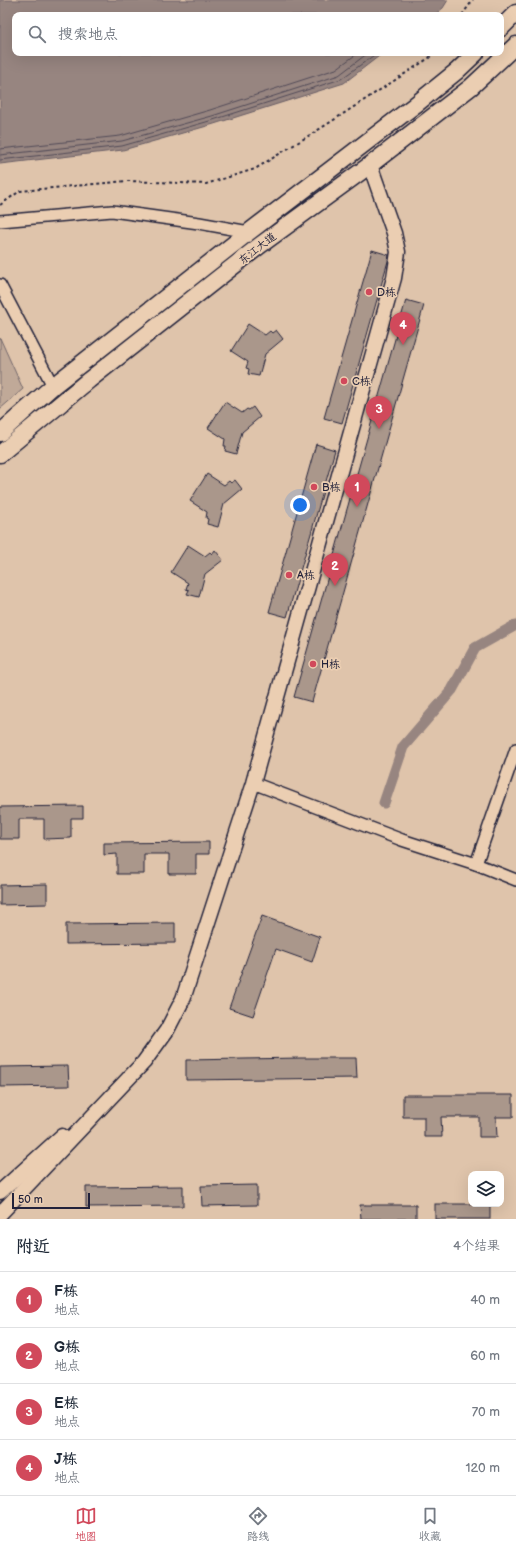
<!DOCTYPE html>
<html lang="zh">
<head>
<meta charset="utf-8">
<style>
  :root { --surface:#fff; --page:#f2f2f3; --text:#1f2937; --muted:#747a83; --line:#e0e1e3; --accent:#d1495b }
  body { margin:0; font-family:"Balsamiq Sans","LXGW WenKai TC",sans-serif; background:var(--page); color:var(--text) }
  .controls { position:absolute; right:12px; bottom:12px; display:grid; overflow:hidden; border-radius:8px; box-shadow:0 4px 16px #0002 }
  .controls button { width:36px; height:36px; display:grid; place-items:center; padding:0; border:0; border-bottom:1px solid var(--line); background:var(--surface); color:var(--text); font:20px sans-serif }
  .scale { position:absolute; left:12px; bottom:10px; width:78px; box-sizing:border-box; padding-left:4px; border:2px solid #22223b; border-top:0; font-size:11px; line-height:14px; white-space:nowrap; color:#22223b; -webkit-text-stroke:3px #ebceb2; paint-order:stroke }
  .you { position:absolute; left:300px; top:505px; width:14px; height:14px; margin:-10px; border:3px solid #fff; border-radius:50%; background:#1a73e8; box-shadow:0 0 0 6px #1a73e833 }
  .badge { display:grid; place-items:center; width:26px; height:26px; border-radius:50%; background:var(--accent); color:#fff; font-size:13px; font-weight:700 }
  .pin { position:absolute; translate:-50% -33px; filter:drop-shadow(0 1px 2px #0008) }
  .pin::after { content:''; position:absolute; top:21px; width:14px; height:12px; background:inherit; clip-path:polygon(0 0,100% 0,50% 100%) }
  .list { margin:0; padding:0; list-style:none }
  h2 { display:flex; justify-content:space-between; align-items:center; height:52px; margin:0; padding:0 16px; font-size:17px }
  h2 small { font-size:13px; font-weight:400; color:var(--muted) }
  .list li { display:grid; grid-template-columns:26px 1fr auto; gap:12px; align-items:center; box-sizing:border-box; height:56px; padding:0 16px; border-top:1px solid var(--line) }
  .list b { display:block; font-size:15px; white-space:nowrap }
  .list p { margin:0; font-size:13px; white-space:nowrap; color:var(--muted) }
  .list em { font-size:13px; font-style:normal; color:var(--muted) }
  .icon { flex:none; width:22px; height:22px; fill:none; stroke:currentColor; stroke-width:2; stroke-linecap:round; stroke-linejoin:round }
  .map { position:relative; flex:none; width:516px; height:1219px; overflow:hidden }
  .search { position:absolute; background:var(--surface); box-shadow:0 4px 16px #0002; left:12px; right:12px; top:12px; height:44px; display:flex; align-items:center; gap:10px; box-sizing:border-box; padding:0 14px; border-radius:8px; color:var(--muted); font-size:15px }
  .sheet { height:276px; background:var(--surface) }
  nav { display:flex; justify-content:space-around; align-items:center; box-sizing:border-box; height:56px; border-top:1px solid var(--line); background:var(--surface); font-size:11px; color:var(--muted) }
  nav a { display:grid; justify-items:center; gap:2px }
  nav .on { color:var(--accent) }
  .map>svg:first-child { display:block }
  .green { fill:#c0a998; stroke:#71666a }
  .water { fill:#978580; stroke:#685d64 }
  .lines { fill:none; stroke-linecap:round; stroke-linejoin:round }
  .shore { stroke:#514a57; stroke-width:1 }
  .canal { stroke:#978580; stroke-width:11 }
  .building { fill:#aa978b; stroke:#22223b }
  .minor-casing { stroke:#22223b; stroke-width:14 }
  .tertiary-casing { stroke:#22223b; stroke-width:17 }
  .secondary-casing { stroke:#22223b; stroke-width:19 }
  .path { stroke:#22223b; stroke-width:2; stroke-dasharray:3 3; stroke-linecap:butt }
  .minor { stroke:#ebceb2; stroke-width:11 }
  .tertiary { stroke:#ebceb2; stroke-width:14 }
  .secondary { stroke:#ebceb2; stroke-width:16 }
  .poi-dot { fill:#d1495b; stroke:#ebceb2; stroke-width:1.5 }
  .labels { text-anchor:middle; stroke-width:3.5; stroke-linejoin:round; paint-order:stroke }
  .street-label { font-size:11px; fill:#22223b; stroke:#ebceb2 }
  .poi-label { font-size:11px; fill:#22223b; stroke:#ebceb2; text-anchor:start }
</style>
</head>
<body>
<div class="map">
<svg width="516" height="1219" viewBox="0 0 516 1219">
  <rect width="100%" height="100%" fill="#dfc4ab"/>
  <filter id="ink" filterUnits="userSpaceOnUse"><feTurbulence type="fractalNoise" baseFrequency=".025" numOctaves="2"/><feDisplacementMap in="SourceGraphic" scale="8" xChannelSelector="R" yChannelSelector="G"/><feConvolveMatrix kernelMatrix="1 2 1 2 8 2 1 2 1" color-interpolation-filters="sRGB"/></filter>
  <g filter="url(#ink)">
    <polygon class="green" points="0,338 23,389 0,409"/>
    <polygon class="water" points="0,0 448,0 443,8 434,15 15,15 15,53 383,53 344,83 214,124 123,150 0,164"/>
    <g class="lines">
      <g class="shore">
        <polyline points="0,149 120,136 210,110 336,69 358,53"/>
        <polyline points="0,155 122,141 212,116 339,75 368,53"/>
        <polyline points="0,160 122,146 213,120 341,79 377,53"/>
      </g>
      <polyline class="canal" points="384,803 403,747 452,690 475,648 516,625"/>
    </g>
    <g class="building">
      <polygon points="372,250 389,255 388,261 342,423 324,418"/>
      <polygon points="406,300 424,305 312,702 294,697"/>
      <polygon points="248,324 265,335 270,331 272,333 276,330 283,339 265,354 259,376 248,374 249,369 246,368 248,362 231,351"/>
      <polygon points="225,402 242,413 247,409 249,410 253,407 260,417 242,432 236,454 225,451 226,446 224,446 225,439 208,428"/>
      <polygon points="316,444 335,450 287,617 269,612"/>
      <polygon points="207,474 224,485 229,481 231,483 235,480 242,489 224,504 218,527 207,524 208,519 206,518 207,512 190,501"/>
      <polygon points="188,545 205,556 210,552 212,554 215,550 223,560 205,574 199,597 187,594 189,590 186,589 188,583 171,572"/>
      <polygon points="83,806 83,818 71,818 71,838 44,839 44,819 19,819 19,839 0,839 0,807"/>
      <polygon points="209,842 209,854 196,854 196,874 169,874 169,854 144,854 144,874 117,874 117,854 104,855 104,843"/>
      <polygon points="47,884 47,904 0,905 0,885"/>
      <polygon points="262,916 320,937 312,962 276,949 253,1016 229,1008"/>
      <polygon points="175,923 175,943 66,944 66,924"/>
      <polygon points="301,1058 356,1058 357,1078 186,1080 186,1060"/>
      <polygon points="68,1066 69,1086 0,1087 0,1067"/>
      <polygon points="403,1095 513,1095 513,1117 496,1117 497,1137 479,1137 479,1117 441,1117 442,1137 424,1137 424,1117 403,1117"/>
      <polygon points="257,1185 257,1205 202,1206 201,1186"/>
      <polygon points="183,1186 183,1206 86,1207 86,1187"/>
      <rect x="435" y="1204" width="55" height="15"/>
      <polygon points="360,1205 416,1205 416,1219 361,1219"/>
    </g>
    <g class="lines">
      <defs>
        <g id="minor">
          <polyline points="0,221 112,211 199,223 249,232"/>
          <polyline points="0,285 53,386"/>
          <polyline points="253,783 402,840 476,864 516,880"/>
          <polyline points="476,864 516,749"/>
        </g>
        <g id="tertiary">
          <polyline points="0,1192 62,1136"/>
          <polyline points="0,1214 144,1062 167,1030 183,999 253,783 394,278 398,252 394,233 370,165"/>
        </g>
        <g id="secondary">
          <polyline points="501,28 516,13"/>
          <polyline points="0,433 53,386 249,232 415,105 457,71 476,53"/>
          <polyline points="0,454 89,380 259,246 370,165 471,87 516,45"/>
        </g>
      </defs>
      <use href="#minor" class="minor-casing"/>
      <use href="#tertiary" class="tertiary-casing"/>
      <use href="#secondary" class="secondary-casing"/>
      <g class="path">
        <polyline points="462,15 473,0"/>
        <polyline points="0,205 20,191 127,181 206,184 255,169 326,125 429,58 433,53"/>
      </g>
      <use href="#minor" class="minor"/>
      <use href="#tertiary" class="tertiary"/>
      <use href="#secondary" class="secondary"/>
    </g>
  </g>
  <g class="poi-dot">
    <circle cx="369" cy="292" r="4"/>
    <circle cx="344" cy="381" r="4"/>
    <circle cx="314" cy="487" r="4"/>
    <circle cx="289" cy="575" r="4"/>
    <circle cx="313" cy="664" r="4"/>
  </g>
  <g class="labels">
    <g class="street-label">
      <text transform="translate(257 248) rotate(-38)" y="4">东江大道</text>
    </g>
    <g class="poi-label">
      <text x="377" y="296">D栋</text>
      <text x="352" y="385">C栋</text>
      <text x="322" y="491">B栋</text>
      <text x="297" y="579">A栋</text>
      <text x="321" y="668">H栋</text>
    </g>
  </g>
</svg>
<div class="controls">
<button><svg class="icon" aria-label="layers" viewBox="0 0 24 24"><path d="M12 4l9 5-9 5-9-5zM3 14l9 5 9-5"/></svg></button>
</div>
<div class="scale">50 m</div>
<div class="you"></div>
<div class="pin badge" style="left:357px;top:507px">1</div>
<div class="pin badge" style="left:335px;top:586px">2</div>
<div class="pin badge" style="left:379px;top:429px">3</div>
<div class="pin badge" style="left:403px;top:345px">4</div>
<div class="search"><svg class="icon" aria-label="search" viewBox="0 0 24 24"><circle cx="10" cy="10" r="6"/><path d="M15 15l6 6"/></svg>搜索地点</div>
</div>
<section class="sheet">
<h2>附近<small>4个结果</small></h2>
<ul class="list">
<li><span class="badge">1</span><div><b>F栋</b><p>地点</p></div><em>40 m</em></li>
<li><span class="badge">2</span><div><b>G栋</b><p>地点</p></div><em>60 m</em></li>
<li><span class="badge">3</span><div><b>E栋</b><p>地点</p></div><em>70 m</em></li>
<li><span class="badge">4</span><div><b>J栋</b><p>地点</p></div><em>120 m</em></li>
</ul>
</section>
<nav>
<a class="on"><svg class="icon" aria-label="map" viewBox="0 0 24 24"><path d="M3 6l6-2 6 2 6-2v14l-6 2-6-2-6 2zM9 4v14M15 6v14"/></svg>地图</a>
<a><svg class="icon" aria-label="directions" viewBox="0 0 24 24"><path d="M12 3l9 9-9 9-9-9zM9 14v-3h6M13 9l2 2-2 2"/></svg>路线</a>
<a><svg class="icon" aria-label="saved" viewBox="0 0 24 24"><path d="M7 4h10v16l-5-4-5 4z"/></svg>收藏</a>
</nav>
</body>
</html>
